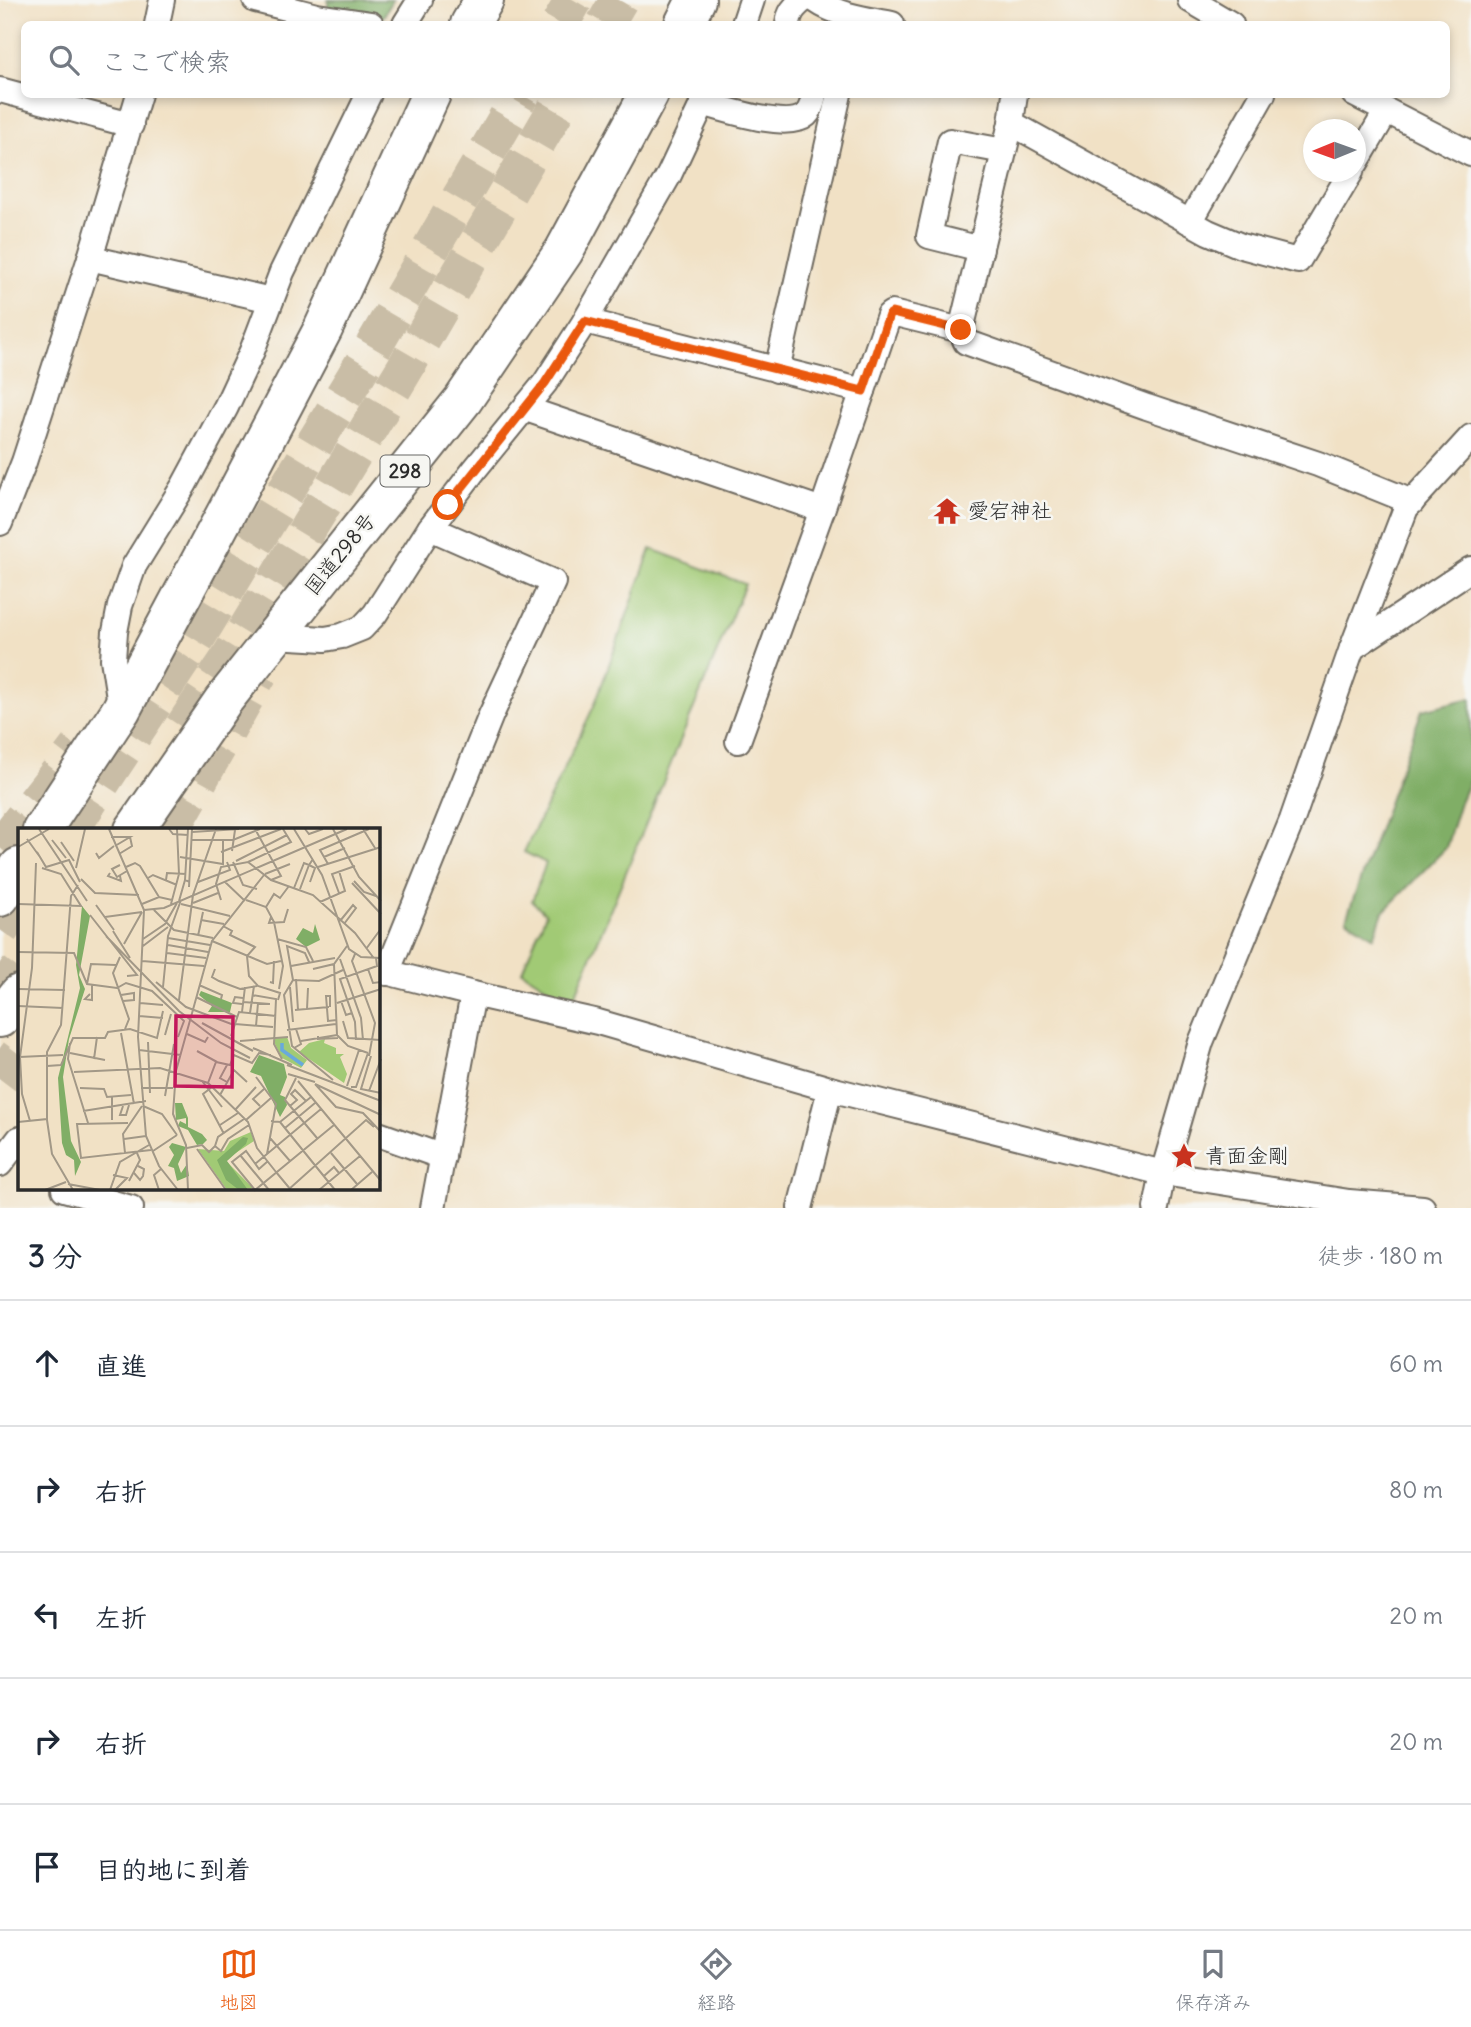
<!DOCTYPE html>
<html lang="ja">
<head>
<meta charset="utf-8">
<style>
  :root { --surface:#fff; --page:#f6f6f7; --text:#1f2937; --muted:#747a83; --line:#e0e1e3; --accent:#ea580c }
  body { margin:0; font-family:Delius,"Klee One",sans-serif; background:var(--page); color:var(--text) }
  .compass { position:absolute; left:1303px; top:119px; width:63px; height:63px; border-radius:50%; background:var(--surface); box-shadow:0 4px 10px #0003; rotate:269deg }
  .stop { position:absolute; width:21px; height:21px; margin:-16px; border:5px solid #ea580c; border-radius:50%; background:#fff }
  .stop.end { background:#ea580c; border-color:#fff; box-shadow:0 2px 7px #0008 }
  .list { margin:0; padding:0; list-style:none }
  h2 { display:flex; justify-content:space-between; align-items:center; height:91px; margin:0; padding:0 28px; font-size:30px }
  h2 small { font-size:23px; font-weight:400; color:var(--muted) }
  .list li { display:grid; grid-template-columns:46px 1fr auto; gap:21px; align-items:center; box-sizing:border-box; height:126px; padding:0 28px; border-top:2px solid var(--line) }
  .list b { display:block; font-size:26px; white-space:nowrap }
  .list em { font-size:23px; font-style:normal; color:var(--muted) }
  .icon { flex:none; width:38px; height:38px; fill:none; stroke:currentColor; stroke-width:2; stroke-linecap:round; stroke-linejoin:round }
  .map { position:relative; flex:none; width:1471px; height:1208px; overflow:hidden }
  .search { position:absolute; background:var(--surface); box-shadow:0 4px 10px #0003; left:21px; right:21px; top:21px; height:77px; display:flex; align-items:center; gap:18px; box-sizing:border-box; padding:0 24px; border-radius:10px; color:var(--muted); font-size:26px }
  .sheet { height:721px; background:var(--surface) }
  nav { display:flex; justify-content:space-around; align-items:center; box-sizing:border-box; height:98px; border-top:2px solid var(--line); background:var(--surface); font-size:19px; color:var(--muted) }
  nav a { display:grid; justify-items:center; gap:4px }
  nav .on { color:var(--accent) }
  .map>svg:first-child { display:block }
  .green { fill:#a1ca75; stroke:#667a50; stroke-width:2 }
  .forest { fill:#80ae66; stroke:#566c48; stroke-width:2 }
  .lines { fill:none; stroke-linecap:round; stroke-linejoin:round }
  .motorway-tunnel { stroke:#c9bda6; stroke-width:38; stroke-dasharray:38 19; stroke-linecap:butt }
  .minor-casing { stroke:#706b61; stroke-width:28 }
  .trunk-casing { stroke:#706b61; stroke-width:42 }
  .minor { stroke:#fff; stroke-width:24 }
  .trunk { stroke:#fff; stroke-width:38 }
  .route { stroke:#ea580c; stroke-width:9 }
  .labels { text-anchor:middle; stroke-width:5; stroke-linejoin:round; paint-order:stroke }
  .shield { fill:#f6f6f2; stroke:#686867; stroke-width:2 }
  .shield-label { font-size:19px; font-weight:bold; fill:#2b2b2b }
  .poi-label { font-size:21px; fill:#2b2b2b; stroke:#f6f6f2; text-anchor:start }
  .street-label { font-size:21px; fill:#2b2b2b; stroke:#f6f6f2 }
  .inset-river { fill:none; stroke:#69a9dc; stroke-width:3.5 }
  .inset-road { fill:none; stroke:#a29887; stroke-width:2 }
  .view { fill:#c2185b; fill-opacity:0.15; stroke:#c2185b; stroke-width:3.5 }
  .inset-edge { fill:none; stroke:#2b2b2b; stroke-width:3.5 }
</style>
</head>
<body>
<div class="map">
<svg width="1471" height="1208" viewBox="0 0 1471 1208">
  <rect width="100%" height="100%" fill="#f6f6f2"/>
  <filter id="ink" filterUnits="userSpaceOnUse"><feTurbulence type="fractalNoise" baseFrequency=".0143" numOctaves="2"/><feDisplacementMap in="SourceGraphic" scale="14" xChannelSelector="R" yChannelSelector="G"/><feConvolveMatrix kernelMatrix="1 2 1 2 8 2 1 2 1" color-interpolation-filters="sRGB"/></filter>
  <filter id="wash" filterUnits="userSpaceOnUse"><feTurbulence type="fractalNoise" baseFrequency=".00686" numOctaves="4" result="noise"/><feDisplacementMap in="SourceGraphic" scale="28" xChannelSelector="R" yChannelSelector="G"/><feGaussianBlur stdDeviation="1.57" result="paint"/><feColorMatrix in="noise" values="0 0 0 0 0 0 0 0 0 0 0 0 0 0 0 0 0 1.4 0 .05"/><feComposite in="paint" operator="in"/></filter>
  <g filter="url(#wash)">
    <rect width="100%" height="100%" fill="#f1e1c5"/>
    <polygon class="green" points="651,549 745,584 572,1003 522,971 546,914 532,901 546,863 524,852 594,706"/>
    <g class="forest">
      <polygon points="328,0 393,0 383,17 376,18 328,10"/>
      <polygon points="1471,698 1471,777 1460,802 1446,848 1383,912 1374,937 1346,919 1422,710"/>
    </g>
  </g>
  <g filter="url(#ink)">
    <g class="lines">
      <g class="motorway-tunnel">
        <polyline points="560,24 574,0"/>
        <polyline points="605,24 619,0"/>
        <polyline points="183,728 227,662 404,370 565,94"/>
        <polyline points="70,830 194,642 372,349 521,94"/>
        <polyline points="171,830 259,673"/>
        <polyline points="0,848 78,748"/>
        <polyline points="0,930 19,903"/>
        <polyline points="0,994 19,969"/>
        <polyline points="0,1079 19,1054"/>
      </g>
      <defs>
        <g id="minor">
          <polyline points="255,0 317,16 371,24"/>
          <path d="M 815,0 C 838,16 865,19 892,24"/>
          <polyline points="1190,0 1231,24"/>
          <polyline points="157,24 162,0"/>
          <polyline points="405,24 420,0"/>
          <polyline points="744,24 752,0"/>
          <path d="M 788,24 C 789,13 794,7 803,0"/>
          <polyline points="0,90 131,125"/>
          <polyline points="1015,94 1011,123 961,330 966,342 1147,407 1318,464 1412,502"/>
          <polyline points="1354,94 1471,154"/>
          <path d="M 702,103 C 724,109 788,131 806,115 C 811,110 813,101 814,94"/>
          <polyline points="1011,123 1208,232 1241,246 1298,261 1351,172"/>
          <polyline points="1356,163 1386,112"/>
          <polyline points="1190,222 1263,94"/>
          <polyline points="981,249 929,236 950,141 1004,151"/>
          <polyline points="90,258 271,300"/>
          <polyline points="585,321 863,391"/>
          <polyline points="777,370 839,94"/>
          <polyline points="526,409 822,510"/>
          <polyline points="0,523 24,462 90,258 139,94"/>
          <polyline points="274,636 325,639 342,636 362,628 375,614 430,528 475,469 545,383 585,321 669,175 707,94"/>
          <polyline points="1352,648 1471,569"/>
          <polyline points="121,710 113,659 115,632 120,606 134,566 184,485 226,407 252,351 282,272 369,94"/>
          <polyline points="738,741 822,510 889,315 892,313 961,330"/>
          <polyline points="378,970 473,994 598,1022 830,1089 1163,1173 1349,1202 1423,1208"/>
          <polyline points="387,973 491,715 553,582 430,528"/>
          <polyline points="378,1134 443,1157"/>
          <polyline points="0,1164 19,1139"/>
          <polyline points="64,1189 131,1208"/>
          <polyline points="433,1208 473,994"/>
          <polyline points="800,1208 830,1089"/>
          <polyline points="1156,1208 1163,1173 1201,1042 1292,820 1352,648 1406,508 1471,437"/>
        </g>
        <g id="trunk">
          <polyline points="470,24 484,0"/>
          <polyline points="684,24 696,0"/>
          <polyline points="42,830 121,710 240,487 323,329 431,94"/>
          <polyline points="134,830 223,701 463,400 564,251 649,94"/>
          <polyline points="0,897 19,867"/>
          <polyline points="0,1018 19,994"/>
        </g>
      </defs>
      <use href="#minor" class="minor-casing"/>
      <use href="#trunk" class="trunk-casing"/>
      <use href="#minor" class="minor"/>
      <use href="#trunk" class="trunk"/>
    </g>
  </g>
  <g class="lines" filter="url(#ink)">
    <polyline class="route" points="448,505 545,383 585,321 863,391 889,315 892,313 961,330"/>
  </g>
  <defs>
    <symbol id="temple-bare" viewBox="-9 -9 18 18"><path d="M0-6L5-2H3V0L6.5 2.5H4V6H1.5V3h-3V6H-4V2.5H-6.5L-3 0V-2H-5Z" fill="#c8321e" stroke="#f6f6f2" stroke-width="2.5" paint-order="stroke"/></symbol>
    <symbol id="sight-bare" viewBox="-9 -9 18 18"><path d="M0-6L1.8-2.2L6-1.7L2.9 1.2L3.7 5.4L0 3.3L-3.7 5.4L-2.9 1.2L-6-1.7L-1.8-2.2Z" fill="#c8321e" stroke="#f6f6f2" stroke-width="2.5" paint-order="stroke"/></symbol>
  </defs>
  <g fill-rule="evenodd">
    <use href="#temple-bare" x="928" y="492" width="38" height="38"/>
    <use href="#sight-bare" x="1165" y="1137" width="38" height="38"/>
  </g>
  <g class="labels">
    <rect class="shield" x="380.5" y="455.5" width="49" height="31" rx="5"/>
    <g class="shield-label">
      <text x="405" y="478">298</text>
    </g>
    <g class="poi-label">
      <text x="968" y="518">愛宕神社</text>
      <text x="1205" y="1163">青面金剛</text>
    </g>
    <g class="street-label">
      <text transform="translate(340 554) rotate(-51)" y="7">国道298号</text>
    </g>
  </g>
  <g transform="translate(18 828)">
    <rect width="362" height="362" fill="#f1e1c5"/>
    <path d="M 269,209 L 273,220 L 289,232 L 283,240 L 264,230 L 257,216 L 256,210 ZM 307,211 L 306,215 L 318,220 L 318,226 L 326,226 L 322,229 L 329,246 L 326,255 L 281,224 L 291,215 ZM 233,304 L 236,313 L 207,332 L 235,360 L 209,362 L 180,321 L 206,323 L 212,313 Z" fill="#a1ca75"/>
    <path d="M 64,78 L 72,88 L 61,147 L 67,161 L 51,211 L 45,249 L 53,313 L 63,334 L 57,348 L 56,332 L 48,327 L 44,315 L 40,250 L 62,160 L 58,137 ZM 297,96 L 302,112 L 288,119 L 278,111 L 285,100 L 295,105 ZM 183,163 L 214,175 L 212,184 L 190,184 L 194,178 L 181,167 ZM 241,227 L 266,236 L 269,249 L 262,267 L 267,269 L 269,277 L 262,289 L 243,248 L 232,244 ZM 157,275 L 164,275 L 170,290 L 170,299 L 184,306 L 189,312 L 185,316 L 179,317 L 170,302 L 160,298 L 162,293 L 168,296 L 168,290 L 158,292 ZM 225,309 L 230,310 L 228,316 L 209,333 L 230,362 L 221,362 L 208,352 L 199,332 ZM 154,315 L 168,319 L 160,336 L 163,345 L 169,336 L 171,348 L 159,353 L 156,340 L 150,338 L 156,327 L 151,319 Z" fill="#80ae66"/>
    <path class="inset-river" d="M 264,215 L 264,222 L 285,237"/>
    <path class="inset-road" d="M 21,1 L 69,73M 91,1 L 126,82 L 120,209 L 128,308 L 141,338 L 160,362M 151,1 L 155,6 L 170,7M 170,1 L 167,52 L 172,54M 237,1 L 263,48 L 253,52M 276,1 L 304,47 L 331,121 L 343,129 L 363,130M 287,1 L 291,6 L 305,1M 315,1 L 341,49 L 363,73M 345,1 L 357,20M 174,4 L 221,1M 93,9 L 112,9 L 97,18M 9,11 L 22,29M 34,12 L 48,30M 173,12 L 215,12 L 242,1M 43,14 L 56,33M 0,19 L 31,1M 214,23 L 217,2M 19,24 L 28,39 L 51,32 L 62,54M 203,24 L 263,1M 78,25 L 81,30 L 96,18M 101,26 L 114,18 L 112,9M 162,29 L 205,36 L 205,12M 306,29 L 327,20M 218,33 L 269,7M 215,34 L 225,57 L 239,61M 230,34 L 273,14 L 265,1M 310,36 L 302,22 L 351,1M 102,37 L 94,41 L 99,49 L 109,43M 291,37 L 297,40 L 292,54M 108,39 L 117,35 L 122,38 L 141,69M 300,39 L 363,19M 58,40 L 67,1M 92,45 L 90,48 L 103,53 L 102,48M 247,46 L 272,36M 130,50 L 135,47 L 159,57M 63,51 L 77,65 L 121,67M 148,52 L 149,45 L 168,46M 336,53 L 346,64 L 358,68M 180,54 L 212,42 L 209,34M 207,54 L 227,73M 334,55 L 363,86M 171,59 L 174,1M 276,60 L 286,35 L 291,37 L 295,31M 282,61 L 291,37M 321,65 L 314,46 L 337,38M 203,72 L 198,56 L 203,39 L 230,34 L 253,52 L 295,67 L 337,105 L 355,129M 228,72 L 248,79 L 256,94 L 265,138 L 261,161M 161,73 L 167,52M 302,74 L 327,63 L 321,43M 175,75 L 200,65M 0,76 L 63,78 L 43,46 L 24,40M 124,76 L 141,69 L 154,72M 153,76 L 161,46 L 159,1M 163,76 L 212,88M 78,77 L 96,102M 248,79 L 256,66 L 262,70 L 271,58M 126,82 L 146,80 L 329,1M 136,82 L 156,102 L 195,110M 72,87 L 119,147 L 109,148M 87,89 L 124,84M 253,89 L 251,95 L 266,94 L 270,81M 183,92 L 206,96M 322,93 L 335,77 L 338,80 L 326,96M 205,98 L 214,103 L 212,107 L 237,119 L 229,128 L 231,148 L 240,158 L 262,165 L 260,172M 95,103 L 112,130M 88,108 L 161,183 L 203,215 L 232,230M 180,108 L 185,84M 150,110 L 192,117M 125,111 L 147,96 L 159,75M 259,111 L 288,119 L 295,133M 194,113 L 249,136 L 263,133M 106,116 L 124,84M 150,117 L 190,124M 125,118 L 150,99M 348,121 L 362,102M 0,124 L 56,125 L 69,156 L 99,160 L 108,155 L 134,163 L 166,193 L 160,209M 149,125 L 188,130M 337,126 L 334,133 L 357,195 L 351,228M 102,129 L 95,145 L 111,191 L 107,201M 322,131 L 343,190 L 345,212M 124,133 L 186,138M 316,136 L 319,207 L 330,218 L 350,225M 273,138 L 317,130M 197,141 L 194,149 L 201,153 L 222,161 L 239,158M 295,141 L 316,136 L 329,118M 350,141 L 355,155 L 363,154M 278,151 L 280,182M 275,152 L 269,118 L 287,125 L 291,134M 138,154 L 168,179 L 216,197M 252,154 L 255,155 L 256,133M 69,156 L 73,136 L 98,137M 181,157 L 204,167 L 203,171M 145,159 L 150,108 L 163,72M 272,159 L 275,194M 0,161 L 47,162M 72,166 L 67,171 L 74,172 L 74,157M 103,167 L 116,165 L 116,172 L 105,173M 234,167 L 258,171 L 256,216 L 264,231M 178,169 L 219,189M 161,172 L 175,67 L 198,1M 323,173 L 328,187 L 334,185M 225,174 L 252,176M 122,175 L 145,177M 319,175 L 363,161M 224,176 L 215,175 L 217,169 L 225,170M 0,178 L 45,180M 312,179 L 312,168 L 308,168 L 310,193 L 319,192M 289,181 L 290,160M 277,182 L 311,179M 224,184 L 227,159M 232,185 L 236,158M 121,188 L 145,190M 325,193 L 330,210 L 363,212M 184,195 L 235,223M 217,196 L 255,199M 238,198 L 240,175M 269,202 L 318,196M 103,205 L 116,276M 169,206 L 187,214 L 190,209M 147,207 L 153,186M 213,208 L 221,184 L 258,188M 300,208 L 300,211 L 320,210M 338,212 L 337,194 L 322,151 L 359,138 L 358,130M 222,213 L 270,209M 283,213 L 319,207M 130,214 L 132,265M 52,215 L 50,231 L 70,295M 235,220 L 274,237M 276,220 L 283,216 L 278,201M 121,222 L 163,227M 179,223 L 199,234M 52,225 L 87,232M 353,228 L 343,261 L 363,265M 1,229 L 45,227M 76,231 L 79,209M 209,237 L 202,250 L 209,254M 269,237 L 363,273M 29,238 L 43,237 L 55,210 L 87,210 L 90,204 L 112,201 L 139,210 L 145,183M 56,244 L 142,240 L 190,255 L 230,294 L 239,320 L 258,344M 270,246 L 297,254M 238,249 L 258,276 L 249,326M 278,250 L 267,272 L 299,310M 315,252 L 274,218 L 266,167 L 275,152 L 301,153 L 325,142M 184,253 L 204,279M 280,253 L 363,353M 190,255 L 198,234 L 212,237 L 216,227 L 234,235 L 241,225 L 253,227M 297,256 L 318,279 L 345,285 L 363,304M 297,256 L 363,287M 329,258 L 341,222M 194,259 L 185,266 L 206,306M 333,259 L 338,259 L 350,225M 62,260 L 86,261 L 89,269 L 113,267M 123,260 L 155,260M 351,263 L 363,231M 202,267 L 216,242 L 229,254M 147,268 L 156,216M 105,278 L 102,287 L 108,287 L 111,277M 125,278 L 144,286 L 159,307M 242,278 L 235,271 L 246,261M 272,278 L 279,272 L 273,266 L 277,262 L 288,273M 217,282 L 238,259M 65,283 L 128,273M 29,292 L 34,326 L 55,362M 94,292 L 94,268M 228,292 L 253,270M 12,293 L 4,266 L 2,229 L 14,140 L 18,35M 253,293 L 262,294 L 293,269M 0,294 L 29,291 L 29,224 L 43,197 L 53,68 L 60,57M 262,294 L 317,362M 110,295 L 59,296 L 63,330 L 133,322M 202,297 L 220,285M 267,300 L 297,275M 252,310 L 272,333M 106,311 L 128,308M 197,318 L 200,309 L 226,291M 169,320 L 184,317 L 191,324 L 197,318 L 203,323 L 210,311 L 231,297M 179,321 L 208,362M 135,323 L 159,307M 107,325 L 105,306 L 124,278M 313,325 L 339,356M 222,327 L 251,362M 250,333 L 241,341 L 228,323 L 214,334 L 237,362 L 316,297M 237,336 L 303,281M 258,344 L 273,362M 116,345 L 122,352 L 125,348 L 126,341 L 120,338M 95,347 L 109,350 L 97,362M 306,348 L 316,339 L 321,345M 111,353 L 122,332 L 119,325M 50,356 L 82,362M 27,362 L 48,354M 92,362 L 102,334 L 131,317M 141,362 L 136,347 L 143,341M 170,362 L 168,317 L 155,286 L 158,243 L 194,113 L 246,47M 270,362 L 348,292 L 356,299M 301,362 L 342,328M 333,362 L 354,344"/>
    <path class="view" d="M 158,188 L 215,189 L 214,259 L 157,258 Z"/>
    <rect width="362" height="362" class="inset-edge"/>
  </g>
</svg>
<svg class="compass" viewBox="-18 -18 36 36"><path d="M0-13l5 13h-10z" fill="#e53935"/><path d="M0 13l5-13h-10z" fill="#747a83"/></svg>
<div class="stop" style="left:448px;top:505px"></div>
<div class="stop end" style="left:961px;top:330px"></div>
<div class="search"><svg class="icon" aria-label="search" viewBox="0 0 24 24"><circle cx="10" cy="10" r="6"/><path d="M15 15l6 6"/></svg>ここで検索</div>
</div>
<section class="sheet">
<h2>3 分<small>徒歩 · 180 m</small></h2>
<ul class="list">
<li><svg class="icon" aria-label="ahead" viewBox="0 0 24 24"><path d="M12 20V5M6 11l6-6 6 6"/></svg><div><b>直進</b></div><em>60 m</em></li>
<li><svg class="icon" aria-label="right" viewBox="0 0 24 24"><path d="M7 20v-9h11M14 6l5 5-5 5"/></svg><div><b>右折</b></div><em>80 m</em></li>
<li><svg class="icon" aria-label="left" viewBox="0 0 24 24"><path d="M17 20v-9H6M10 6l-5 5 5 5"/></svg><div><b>左折</b></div><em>20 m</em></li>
<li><svg class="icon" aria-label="right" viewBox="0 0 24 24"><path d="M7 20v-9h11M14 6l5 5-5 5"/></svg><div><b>右折</b></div><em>20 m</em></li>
<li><svg class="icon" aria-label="arrive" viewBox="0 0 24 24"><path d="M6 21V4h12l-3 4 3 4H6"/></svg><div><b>目的地に到着</b></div></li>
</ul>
</section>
<nav>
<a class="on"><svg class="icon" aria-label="map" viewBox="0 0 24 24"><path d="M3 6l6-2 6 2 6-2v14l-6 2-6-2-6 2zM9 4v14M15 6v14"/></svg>地図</a>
<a><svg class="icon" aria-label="directions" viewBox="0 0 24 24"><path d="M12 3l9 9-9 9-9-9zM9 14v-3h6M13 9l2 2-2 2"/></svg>経路</a>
<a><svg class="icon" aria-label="saved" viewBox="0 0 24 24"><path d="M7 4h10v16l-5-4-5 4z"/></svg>保存済み</a>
</nav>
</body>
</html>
